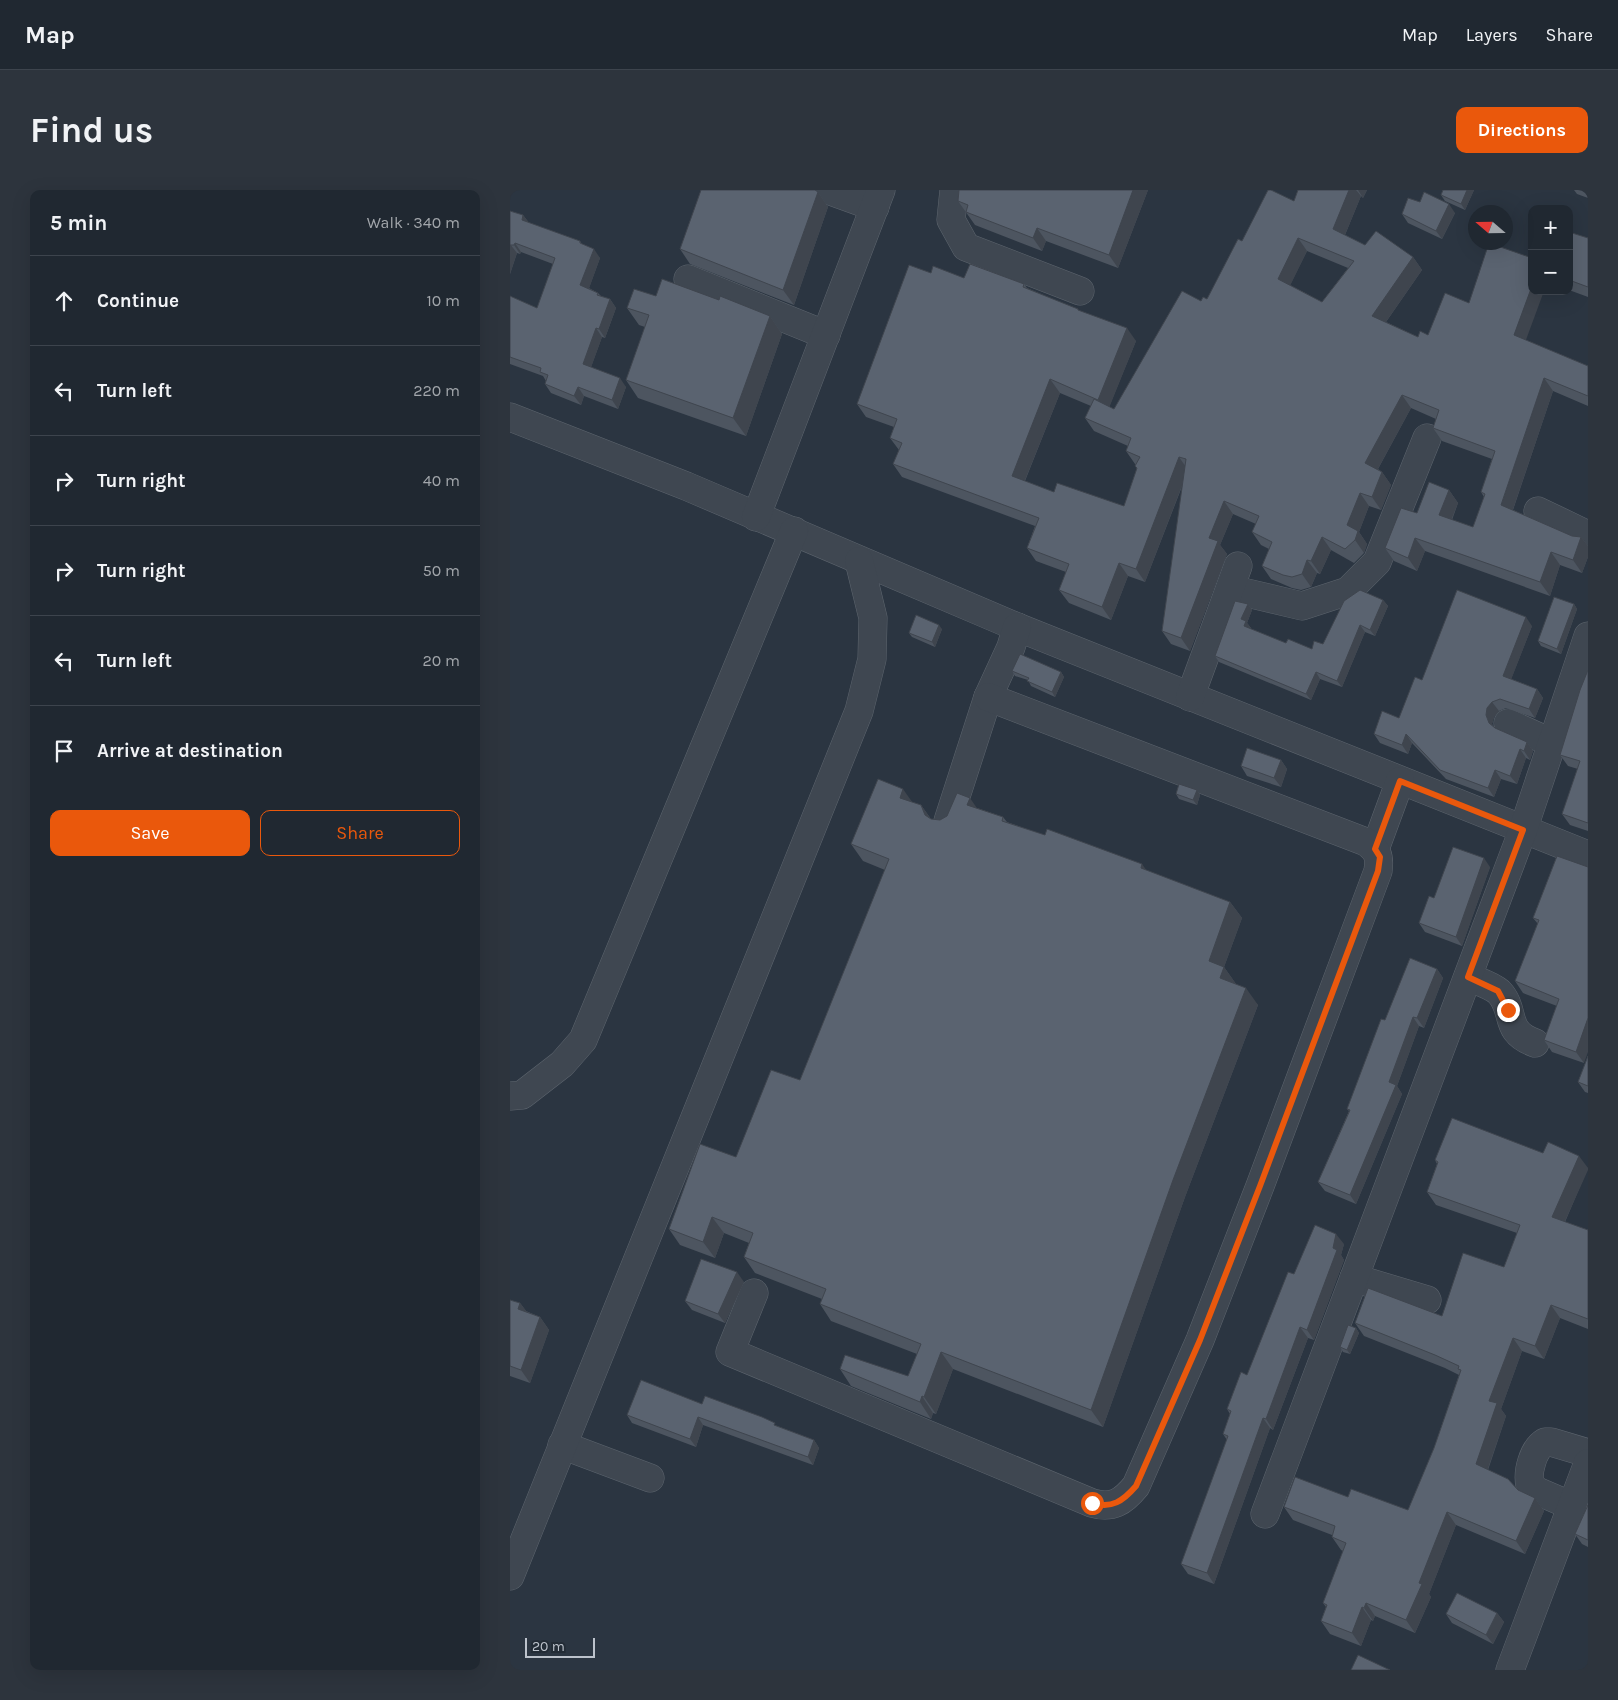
<!DOCTYPE html>
<html lang="en">
<head>
<meta charset="utf-8">
<style>
  :root { --surface:#202831; --page:#2d343d; --text:#f1f3f6; --muted:#a2a6ab; --line:#3d444d; --accent:#ea580c }
  body { margin:0; font-family:Karla,sans-serif; background:var(--page); color:var(--text) }
  .controls { position:absolute; right:15px; top:15px; display:grid; overflow:hidden; border-radius:10px; box-shadow:0 5px 20px #0002 }
  .controls button { width:45px; height:45px; display:grid; place-items:center; padding:0; border:0; border-bottom:1px solid var(--line); background:var(--surface); color:var(--text); font:25px sans-serif }
  .compass { position:absolute; left:958px; top:15px; width:45px; height:45px; border-radius:50%; background:var(--surface); box-shadow:0 5px 20px #0002; rotate:290deg }
  .scale { position:absolute; left:15px; bottom:12px; width:70px; box-sizing:border-box; padding-left:5px; border:2px solid #bcc2cb; border-top:0; font-size:14px; line-height:18px; white-space:nowrap; color:#bcc2cb; -webkit-text-stroke:4px #232c36; paint-order:stroke }
  .stop { position:absolute; width:15px; height:15px; margin:-11px; border:4px solid #ea580c; border-radius:50%; background:#fff }
  .stop.end { background:#ea580c; border-color:#fff; box-shadow:0 1px 5px #0008 }
  .list { margin:0; padding:0; list-style:none }
  h2 { display:flex; justify-content:space-between; align-items:center; height:65px; margin:0; padding:0 20px; font-size:21px }
  h2 small { font-size:16px; font-weight:400; color:var(--muted) }
  .list li { display:grid; grid-template-columns:32px 1fr auto; gap:15px; align-items:center; box-sizing:border-box; height:90px; padding:0 20px; border-top:1px solid var(--line) }
  .list b { display:block; font-size:19px; white-space:nowrap }
  .list em { font-size:16px; font-style:normal; color:var(--muted) }
  .actions { display:flex; gap:10px; padding:15px 20px }
  .actions a { flex:1; padding:11px 0; border:1px solid var(--accent); border-radius:10px; text-align:center; font-size:18px; color:var(--accent) }
  .actions .main { background:var(--accent); color:#fff }
  .icon { flex:none; width:28px; height:28px; fill:none; stroke:currentColor; stroke-width:2; stroke-linecap:round; stroke-linejoin:round }
  .map { position:relative; flex:none; width:1078px; height:1480px; overflow:hidden; border-radius:10px }
  header { display:flex; align-items:center; gap:30px; box-sizing:border-box; height:70px; padding:0 25px; background:var(--surface); border-bottom:1px solid var(--line) }
  header strong { font-size:24px }
  nav { display:flex; gap:28px; margin-inline-start:auto; font-size:18px }
  .intro { display:flex; align-items:center; justify-content:space-between; box-sizing:border-box; height:120px; padding:0 30px }
  h1 { margin:0; font-size:35px }
  .button { padding:12px 22px; border-radius:10px; background:var(--accent); color:#fff; font-size:18px; font-weight:700 }
  main { display:flex; gap:30px; padding:0 30px }
  aside { flex:1; background:var(--surface); border-radius:10px; box-shadow:0 5px 20px #0002 }
  .map>svg:first-child { display:block }
  .lines { fill:none; stroke-linecap:round; stroke-linejoin:round }
  .minor-casing { stroke:#5d656e; stroke-width:29 }
  .minor { stroke:#3f4751; stroke-width:28 }
  .wall { fill:#4d5560; fill-rule:evenodd }
  .shaded-wall { fill:#3f454e }
  .building { fill:#5a6370; stroke:#3f454e; fill-rule:evenodd }
  .route { stroke:#ea580c; stroke-width:6 }
</style>
</head>
<body>
<header>
<strong>Map</strong>
<nav><a>Map</a><a>Layers</a><a>Share</a></nav>
</header>
<div class="intro"><h1>Find us</h1><a class="button">Directions</a></div>
<main>
<aside>
<h2>5 min<small>Walk · 340 m</small></h2>
<ul class="list">
<li><svg class="icon" aria-label="ahead" viewBox="0 0 24 24"><path d="M12 20V5M6 11l6-6 6 6"/></svg><div><b>Continue</b></div><em>10 m</em></li>
<li><svg class="icon" aria-label="left" viewBox="0 0 24 24"><path d="M17 20v-9H6M10 6l-5 5 5 5"/></svg><div><b>Turn left</b></div><em>220 m</em></li>
<li><svg class="icon" aria-label="right" viewBox="0 0 24 24"><path d="M7 20v-9h11M14 6l5 5-5 5"/></svg><div><b>Turn right</b></div><em>40 m</em></li>
<li><svg class="icon" aria-label="right" viewBox="0 0 24 24"><path d="M7 20v-9h11M14 6l5 5-5 5"/></svg><div><b>Turn right</b></div><em>50 m</em></li>
<li><svg class="icon" aria-label="left" viewBox="0 0 24 24"><path d="M17 20v-9H6M10 6l-5 5 5 5"/></svg><div><b>Turn left</b></div><em>20 m</em></li>
<li><svg class="icon" aria-label="arrive" viewBox="0 0 24 24"><path d="M6 21V4h12l-3 4 3 4H6"/></svg><div><b>Arrive at destination</b></div></li>
</ul>
<div class="actions"><a class="main">Save</a><a>Share</a></div>
</aside>
<div class="map">
<svg width="1078" height="1480" viewBox="0 0 1078 1480">
  <rect width="100%" height="100%" fill="#2b3541"/>
  <g class="lines">
    <defs>
      <g id="minor">
        <polyline points="318,0 365,17"/>
        <polyline points="444,0 441,30 456,57 570,101"/>
        <polyline points="178,89 316,145"/>
        <polyline points="0,227 176,296 507,437 1078,665"/>
        <polyline points="1028,321 1078,345"/>
        <polyline points="246,327 371,0"/>
        <polyline points="720,399 792,416 838,401 867,372 917,248"/>
        <polyline points="680,507 728,376"/>
        <polyline points="998,533 1042,553"/>
        <polyline points="438,631 478,507 501,457 507,437"/>
        <polyline points="865,659 890,591"/>
        <path d="M 958,787 C 967,791 981,795 989,802 C 1007,821 992,841 1025,853"/>
        <polyline points="0,906 12,905 52,874 73,850 284,341"/>
        <polyline points="844,1088 917,1110"/>
        <path d="M 244,1103 L 220,1162 L 582,1313 C 602,1319 613,1312 626,1296 L 690,1150 L 750,996 L 868,681 C 870,666 868,661 856,652 L 478,507"/>
        <polyline points="52,1255 140,1288"/>
        <path d="M 1062,1316 L 1027,1301 L 1020,1295 C 1017,1282 1023,1259 1035,1252 L 1041,1252 L 1078,1263"/>
        <polyline points="755,1324 1013,640 1078,446"/>
        <polyline points="0,1386 349,521 362,469 363,428 349,371"/>
        <polyline points="1000,1480 1078,1273"/>
      </g>
    </defs>
    <use href="#minor" class="minor-casing"/>
    <use href="#minor" class="minor"/>
  </g>
  <g class="wall">
    <polygon points="449,0 638,0 608,78 536,51 532,61 465,35 448,11"/>
    <path d="M 788,0 L 857,0 L 853,8 L 851,6 L 835,45 L 855,55 L 903,67 L 912,80 L 876,132 L 908,147 L 918,145 L 1016,150 L 1078,176 L 1078,216 L 1043,201 L 1003,320 L 1062,346 L 1071,347 L 1078,356 L 1078,367 L 1072,383 L 1050,375 L 1040,406 L 915,361 L 907,381 L 884,371 L 875,358 L 907,323 L 939,300 L 948,313 L 942,330 L 963,337 L 974,307 L 971,302 L 982,269 L 932,251 L 923,238 L 926,229 L 901,218 L 868,279 L 872,282 L 881,295 L 871,320 L 859,316 L 849,342 L 857,354 L 854,363 L 844,373 L 821,360 L 810,384 L 807,383 L 801,397 L 791,400 L 782,398 L 761,389 L 752,376 L 759,359 L 751,355 L 742,342 L 746,334 L 723,324 L 710,355 L 717,364 L 680,461 L 661,454 L 652,441 L 673,294 L 635,392 L 618,386 L 601,430 L 559,413 L 549,400 L 556,382 L 526,371 L 517,358 L 525,336 L 392,287 L 383,274 L 389,260 L 380,248 L 384,237 L 356,227 L 347,214 L 421,83 L 454,88 L 514,94 L 517,98 L 570,121 L 626,151 L 599,217 L 604,219 L 691,111 L 697,109 L 732,51 L 784,11 ZM 797,61 L 838,78 L 812,112 L 780,95 ZM 550,203 L 581,216 L 575,228 L 584,241 L 618,256 L 616,261 L 625,274 L 626,275 L 625,276 L 627,279 L 614,316 L 544,302 L 515,291 Z"/>
    <polygon points="933,0 964,0 955,20 935,11 931,5"/>
    <polygon points="1064,0 1078,0 1078,8 1067,4"/>
    <polygon points="308,2 318,17 284,115 180,74 170,59"/>
    <polygon points="910,12 945,23 932,49 898,33 892,24"/>
    <polygon points="0,21 13,25 19,33 70,51 72,54 90,68 79,98 88,103 91,106 100,109 106,118 95,148 92,147 81,177 116,197 108,219 74,206 71,215 41,203 35,194 36,191 33,186 0,174 0,106 27,118 43,74 11,62 10,64 7,63 0,84"/>
    <polygon points="1059,42 1078,48 1078,107 1059,100"/>
    <polygon points="146,106 209,110 260,126 272,144 236,246 128,208 116,190 135,137 129,135 117,118"/>
    <polygon points="873,410 878,416 865,446 855,442 832,497 810,489 801,510 709,472 705,466 738,414 742,420 737,433 741,438 740,439 776,453 802,459 813,454"/>
    <polygon points="1064,414 1067,419 1051,464 1031,456 1028,451"/>
    <polygon points="1022,436 1001,489 1027,499 1033,508 1025,528 996,518 989,521 984,527 982,534 985,538 1017,552 1023,561 1020,570 1016,568 1007,594 991,589 984,607 936,589 902,553 898,564 870,553 864,544 889,528 912,490"/>
    <polygon points="432,439 425,457 402,447 399,443"/>
    <polygon points="1078,480 1078,641 1060,635 1052,624 1068,579 1058,576 1050,565"/>
    <polygon points="502,481 551,482 554,487 545,507 521,496 518,490 505,486"/>
    <polygon points="771,570 777,579 771,597 737,586 731,576"/>
    <polygon points="687,600 690,605 687,615 669,609 666,604"/>
    <polygon points="402,612 411,615 421,629 430,630 467,618 493,627 497,632 637,681 720,712 732,728 714,777 726,794 748,815 675,1007 593,1237 443,1179 426,1224 423,1223 421,1229 341,1196 330,1179 398,1186 407,1164 321,1131 310,1114 312,1109 245,1083 234,1067 239,1053 214,1043 205,1068 170,1055 159,1039 226,967 290,890 375,680 353,671 341,654"/>
    <polygon points="1047,666 1074,873 1042,862 1034,850 1047,816 1013,803 1005,791 1028,734 1023,728"/>
    <polygon points="980,677 952,756 915,742 909,733 924,708"/>
    <polygon points="927,779 933,788 914,838 909,836 887,896 892,904 846,1014 815,1001 808,992 839,921 837,919 875,830"/>
    <polygon points="1078,866 1078,903 1075,902 1068,892"/>
    <polygon points="1033,963 1078,978 1055,1032 1078,1040 1078,1139 1050,1128 1034,1169 1012,1161 991,1219 996,1226 978,1280 1008,1300 1025,1308 1034,1321 1015,1364 946,1335 919,1404 921,1407 905,1443 865,1426 863,1431 861,1430 851,1456 820,1444 811,1431 816,1417 813,1413 833,1361 831,1360 822,1347 822,1345 783,1330 774,1317 838,1307 898,1320 924,1258 949,1185 935,1178 854,1146 845,1133 932,1126 994,1077 1007,1043 926,1015 917,1002 927,974 925,970"/>
    <polygon points="834,1054 831,1065 834,1070 804,1150 798,1148 763,1240 760,1238 704,1394 678,1384 671,1374 717,1250 713,1244 720,1224 717,1219 737,1185 784,1084"/>
    <polygon points="234,1092 215,1133 182,1120 175,1111"/>
    <polygon points="0,1110 10,1113 16,1121 30,1127 39,1140 20,1193 0,1186"/>
    <polygon points="846,1138 849,1143 840,1164 833,1162 830,1157"/>
    <polygon points="192,1214 267,1236 304,1250 309,1258 303,1275 193,1235 186,1257 122,1233 117,1225"/>
    <polygon points="1078,1315 1078,1357 1072,1354 1065,1344"/>
    <polygon points="987,1423 994,1432 983,1454 942,1433 936,1424"/>
  </g>
  <g class="shaded-wall">
    <polygon points="623,0 638,0 608,78 599,65"/>
    <polygon points="839,0 846,0 851,6 832,52 823,39"/>
    <polygon points="848,0 857,0 853,8"/>
    <polygon points="957,0 964,0 955,20 951,14"/>
    <polygon points="308,2 318,17 284,115 273,100"/>
    <polygon points="939,14 945,23 932,49 926,41"/>
    <polygon points="13,25 20,34 12,30"/>
    <polygon points="527,38 536,51 532,61 523,48"/>
    <polygon points="788,48 797,61 777,102 768,89"/>
    <polygon points="5,53 11,62 10,64 4,55"/>
    <polygon points="0,54 7,63 0,84"/>
    <polygon points="84,59 90,68 77,104 70,95"/>
    <polygon points="903,67 912,80 871,139 862,126"/>
    <polygon points="1022,96 1022,101 1034,101 1013,158 1004,145"/>
    <polygon points="100,109 106,118 95,148 89,139"/>
    <polygon points="260,126 272,144 236,246 223,228"/>
    <polygon points="86,138 92,147 79,183 73,174"/>
    <polygon points="617,138 626,151 597,223 588,210"/>
    <polygon points="110,188 116,197 108,219 102,210"/>
    <polygon points="1034,188 1043,201 1000,328 991,315"/>
    <polygon points="540,189 550,203 511,300 502,286"/>
    <polygon points="68,197 74,206 71,215 64,206"/>
    <polygon points="892,205 901,218 864,286 855,273"/>
    <polygon points="669,267 678,280 635,392 626,379"/>
    <polygon points="872,282 881,295 871,320 862,307"/>
    <polygon points="939,300 948,313 938,338 929,325"/>
    <polygon points="850,303 859,316 849,342 857,354 854,363 845,350 837,335"/>
    <polygon points="714,311 723,324 710,355 717,364 680,461 671,448 699,348"/>
    <polygon points="812,347 821,360 810,384 801,371"/>
    <polygon points="1071,347 1078,356 1078,367 1072,383 1063,370"/>
    <polygon points="905,348 915,361 907,381 898,368"/>
    <polygon points="1041,362 1050,375 1040,406 1030,392"/>
    <polygon points="797,370 807,383 801,397 792,384"/>
    <polygon points="609,373 618,386 601,430 592,417"/>
    <polygon points="873,410 878,416 865,446 860,440"/>
    <polygon points="738,414 742,420 737,433 741,438 739,443 734,436 731,429"/>
    <polygon points="1064,414 1067,419 1051,464 1047,459"/>
    <polygon points="1016,427 1022,436 999,495 993,486"/>
    <polygon points="429,435 432,439 425,457 422,452"/>
    <polygon points="850,435 855,442 832,497 827,491"/>
    <polygon points="551,482 554,487 545,507 542,502"/>
    <polygon points="806,482 810,489 801,510 796,504"/>
    <polygon points="1027,499 1033,508 1025,528 1019,519"/>
    <polygon points="982,512 989,521 984,527 982,534 985,542 979,533 976,525 977,518"/>
    <polygon points="896,544 902,553 898,564 892,555"/>
    <polygon points="1017,552 1023,561 1020,570 1014,561"/>
    <polygon points="1010,559 1016,568 1007,594 1000,586"/>
    <polygon points="771,570 777,579 771,597 764,588"/>
    <polygon points="985,580 991,589 984,607 978,598"/>
    <polygon points="393,599 405,616 390,608"/>
    <polygon points="687,600 690,605 687,615 683,610"/>
    <polygon points="460,608 471,624 457,615"/>
    <polygon points="411,615 423,632 415,625"/>
    <polygon points="974,668 980,677 952,756 946,747"/>
    <polygon points="632,674 644,691 631,678"/>
    <polygon points="720,712 732,728 710,788 699,771"/>
    <polygon points="714,777 726,794 710,788"/>
    <polygon points="927,779 933,788 914,838 907,828"/>
    <polygon points="736,798 748,815 675,1007 593,1237 581,1220 663,990"/>
    <polygon points="903,827 909,836 887,896 892,904 846,1014 840,1005 879,892"/>
    <polygon points="1078,828 1078,862 1074,873 1066,862"/>
    <polygon points="1069,966 1078,978 1078,980 1051,1040 1042,1027"/>
    <polygon points="202,1027 214,1043 205,1068 193,1052"/>
    <polygon points="826,1044 834,1054 831,1065 834,1070 804,1150 797,1140"/>
    <polygon points="227,1082 234,1092 215,1133 208,1124"/>
    <polygon points="10,1113 20,1126 8,1119"/>
    <polygon points="1041,1115 1050,1128 1034,1169 1025,1156"/>
    <polygon points="30,1127 39,1140 20,1193 11,1180"/>
    <polygon points="790,1137 798,1148 763,1240 756,1229"/>
    <polygon points="846,1138 849,1143 840,1164 837,1160"/>
    <polygon points="1003,1148 1012,1161 991,1219 996,1226 975,1287 966,1274 979,1211"/>
    <polygon points="431,1162 443,1179 426,1224 414,1207"/>
    <polygon points="412,1206 423,1223 421,1229 410,1212"/>
    <polygon points="188,1227 193,1235 186,1257 180,1249"/>
    <polygon points="753,1228 760,1238 704,1394 697,1383"/>
    <polygon points="304,1250 309,1258 303,1275 298,1267"/>
    <polygon points="1025,1308 1034,1321 1015,1364 1006,1351"/>
    <polygon points="937,1322 946,1335 919,1404 921,1407 905,1443 896,1430 909,1393"/>
    <polygon points="856,1413 865,1426 863,1431 854,1418"/>
    <polygon points="852,1417 861,1430 851,1456 842,1443"/>
    <polygon points="987,1423 994,1432 983,1454 976,1445"/>
  </g>
  <g class="building">
    <polygon points="191,0 305,0 308,2 273,100 170,59"/>
    <polygon points="449,0 623,0 599,65 527,38 523,48 456,22 458,15 448,11"/>
    <path d="M 758,0 L 761,0 L 784,11 L 788,0 L 839,0 L 823,39 L 855,55 L 866,41 L 903,67 L 862,126 L 908,147 L 910,141 L 918,145 L 935,103 L 959,113 L 979,53 L 1022,68 L 1022,96 L 1004,145 L 1078,176 L 1078,206 L 1034,188 L 991,315 L 1062,346 L 1071,347 L 1063,370 L 1041,362 L 1030,392 L 905,348 L 898,368 L 875,358 L 891,318 L 907,323 L 919,292 L 939,300 L 929,325 L 963,337 L 975,304 L 971,302 L 985,261 L 923,238 L 929,220 L 892,205 L 855,273 L 872,282 L 862,307 L 850,303 L 837,335 L 848,341 L 845,350 L 835,359 L 812,347 L 801,371 L 797,370 L 792,384 L 782,387 L 773,385 L 752,376 L 762,352 L 742,342 L 749,326 L 714,311 L 699,348 L 708,351 L 671,448 L 652,441 L 676,269 L 669,267 L 626,379 L 609,373 L 592,417 L 549,400 L 559,374 L 517,358 L 529,328 L 383,274 L 392,253 L 380,248 L 387,229 L 347,214 L 399,75 L 421,83 L 423,76 L 454,88 L 460,74 L 514,94 L 513,97 L 568,119 L 568,120 L 617,138 L 588,210 L 540,189 L 502,286 L 544,302 L 547,293 L 614,316 L 627,278 L 625,276 L 630,267 L 616,261 L 621,248 L 575,228 L 584,209 L 604,219 L 672,101 L 691,111 L 693,107 L 697,109 L 728,49 L 732,51 ZM 788,48 L 844,71 L 812,112 L 768,89 Z"/>
    <polygon points="933,0 957,0 951,14 931,5"/>
    <polygon points="914,2 939,14 926,41 892,24 898,8 910,12"/>
    <polygon points="0,21 13,25 12,30 70,51 70,53 84,59 70,95 88,103 87,105 100,109 89,139 86,138 73,174 110,188 102,210 68,197 64,206 35,194 38,185 30,182 31,178 0,167 0,106 27,118 45,68 5,53 4,55 0,55"/>
    <polygon points="1059,42 1078,48 1078,97 1059,90"/>
    <polygon points="152,89 209,110 210,106 260,126 223,228 116,190 139,125 117,118 124,99 146,106"/>
    <polygon points="850,400 873,410 860,440 850,435 827,491 806,482 796,504 705,466 725,411 738,414 731,429 736,431 734,436 776,453 778,449 802,459 804,451 813,454 834,411"/>
    <polygon points="947,400 1016,427 993,486 1027,499 1019,519 990,509 982,512 977,518 976,525 979,533 985,538 1017,552 1014,561 1010,559 1000,586 985,580 978,598 930,580 896,544 892,555 864,544 872,521 889,528 905,487 912,490"/>
    <polygon points="1044,407 1064,414 1047,459 1028,451"/>
    <polygon points="406,425 429,435 422,452 399,443"/>
    <polygon points="510,464 551,482 542,502 517,491 519,488 502,481"/>
    <polygon points="1078,480 1078,633 1052,624 1070,571 1050,565 1070,500"/>
    <polygon points="737,558 771,570 764,588 731,576"/>
    <polygon points="368,589 393,599 390,608 411,615 415,625 421,629 430,630 437,626 447,603 460,608 457,615 493,627 492,631 535,645 537,639 632,674 631,678 720,712 699,771 714,777 710,788 736,798 663,990 581,1220 431,1162 414,1207 412,1206 410,1212 330,1179 335,1165 398,1186 411,1154 310,1114 316,1099 234,1067 243,1043 202,1027 193,1052 159,1039 190,954 226,967 261,880 290,890 379,669 341,654"/>
    <polygon points="669,594 687,600 683,610 666,604"/>
    <polygon points="943,657 974,668 946,747 909,733 919,706 924,708"/>
    <polygon points="1047,666 1078,677 1078,828 1066,862 1034,850 1049,809 1005,791 1029,730 1023,728"/>
    <polygon points="900,768 927,779 907,828 903,827 879,892 886,895 840,1005 808,992 840,920 837,919 871,829 875,830"/>
    <polygon points="1078,866 1078,896 1068,892"/>
    <polygon points="942,928 1033,963 1038,952 1069,966 1042,1027 1078,1040 1078,1129 1041,1115 1025,1156 1003,1148 979,1211 987,1213 966,1274 998,1289 1008,1300 1025,1308 1006,1351 937,1322 909,1393 912,1394 896,1430 856,1413 854,1418 852,1417 842,1443 811,1431 817,1415 813,1413 836,1353 822,1347 825,1336 774,1317 785,1287 838,1307 841,1299 898,1320 924,1258 951,1180 948,1179 949,1176 925,1165 845,1133 858,1098 932,1126 953,1063 994,1077 1010,1035 917,1002 928,972 925,970"/>
    <polygon points="805,1035 826,1044 823,1058 827,1060 797,1140 790,1137 756,1229 753,1228 697,1383 671,1374 718,1246 713,1244 721,1221 717,1219 731,1182 737,1185 778,1082 784,1084"/>
    <polygon points="191,1069 227,1082 208,1124 175,1111"/>
    <polygon points="0,1110 10,1113 8,1119 30,1127 11,1180 0,1176"/>
    <polygon points="838,1135 846,1138 837,1160 830,1157"/>
    <polygon points="131,1190 192,1214 195,1206 252,1227 265,1233 264,1235 304,1250 298,1267 188,1227 180,1249 117,1225"/>
    <polygon points="1078,1315 1078,1350 1065,1344"/>
    <polygon points="947,1403 987,1423 976,1445 936,1424"/>
    <polygon points="848,1465 880,1480 841,1480"/>
  </g>
  <g class="lines">
    <path class="route" d="M 582,1313 C 602,1319 613,1311 626,1296 L 690,1150 L 750,996 L 868,681 L 870,667 L 865,659 L 890,591 L 1013,640 L 958,787 L 988,801 L 998,820"/>
  </g>
</svg>
<div class="controls">
<button>+</button>
<button>−</button>
</div>
<svg class="compass" viewBox="-18 -18 36 36"><path d="M0-13l5 13h-10z" fill="#e53935"/><path d="M0 13l5-13h-10z" fill="#a2a6ab"/></svg>
<div class="scale">20 m</div>
<div class="stop" style="left:582px;top:1313px"></div>
<div class="stop end" style="left:998px;top:820px"></div>
</div>
</main>
</body>
</html>
